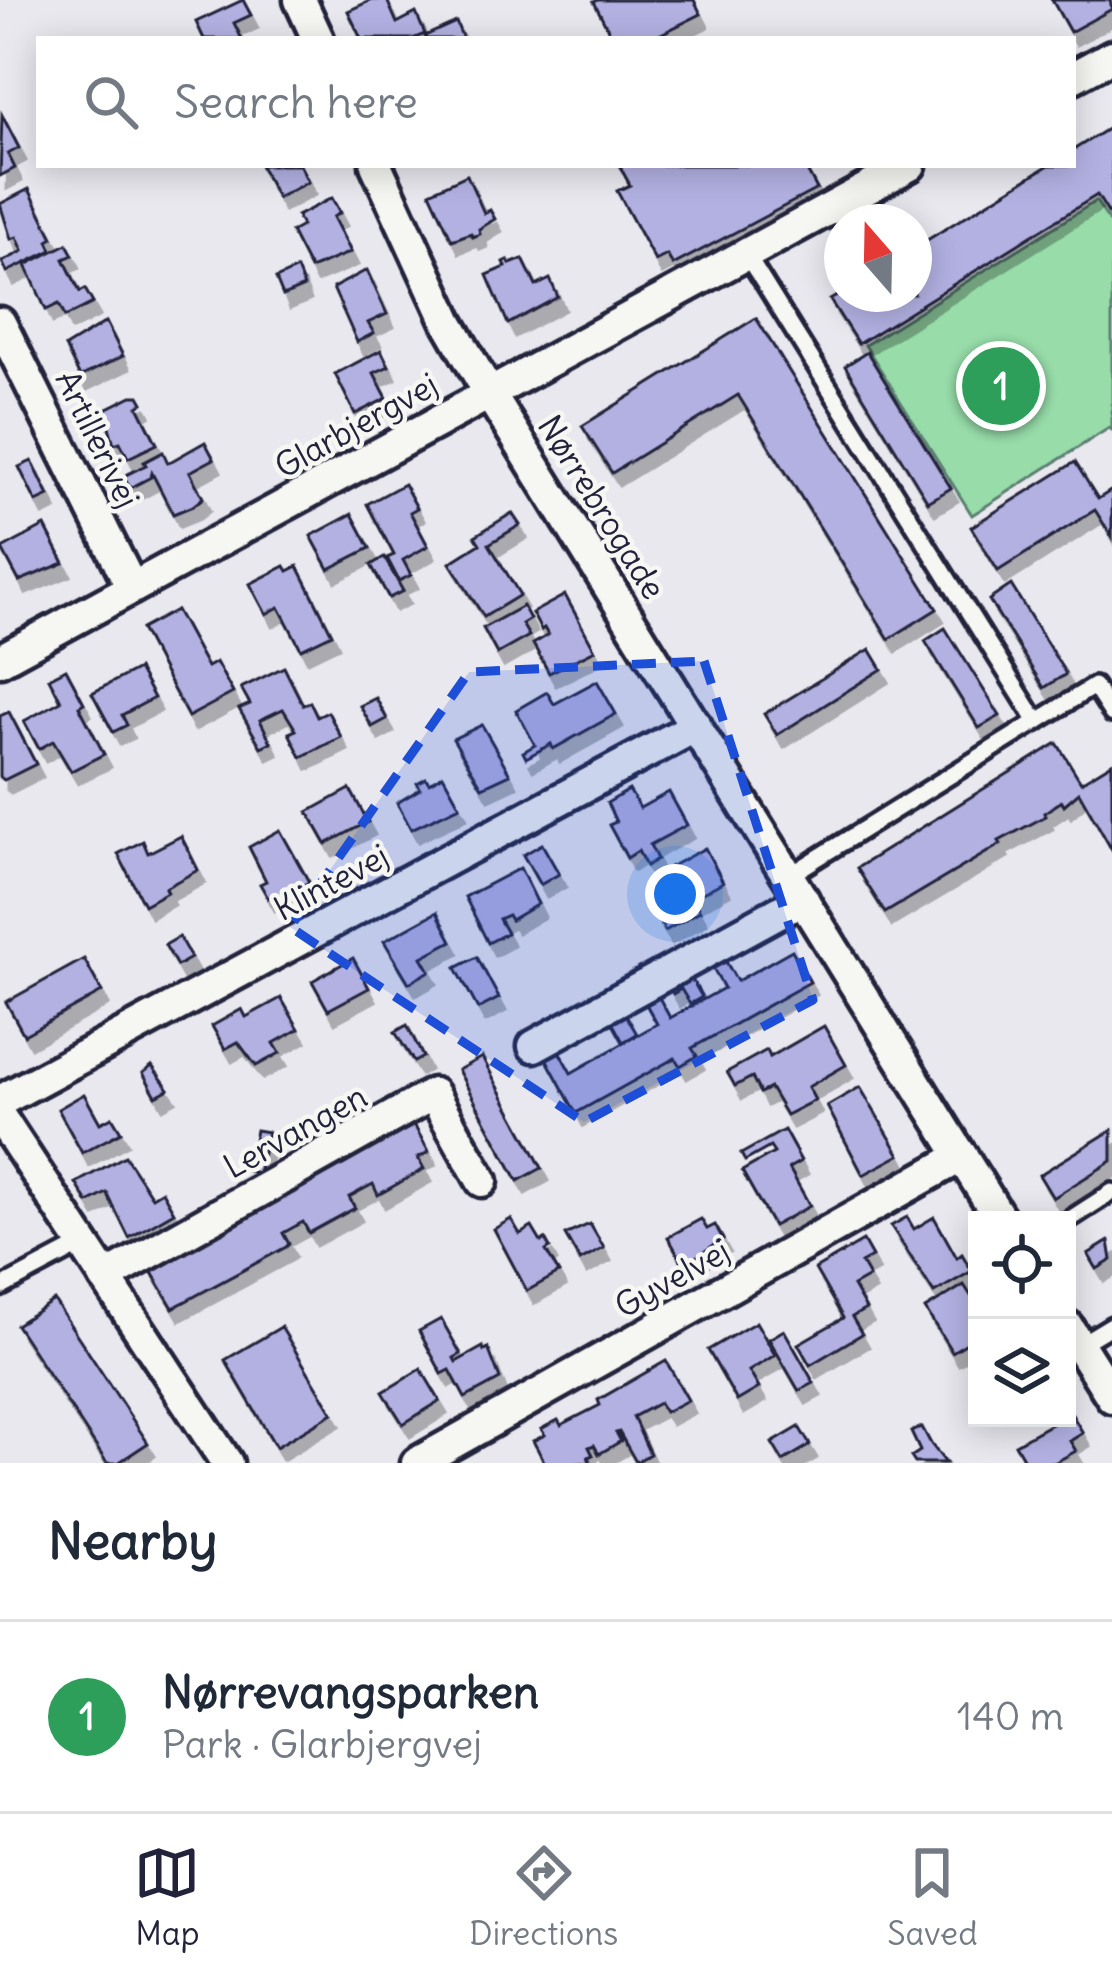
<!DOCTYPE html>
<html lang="en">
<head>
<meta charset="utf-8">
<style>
  :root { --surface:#fff; --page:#f2f2f3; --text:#1f2937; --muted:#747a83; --line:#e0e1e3; --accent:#22223b }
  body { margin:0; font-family:Delius,sans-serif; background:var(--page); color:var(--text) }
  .controls { position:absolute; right:36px; bottom:36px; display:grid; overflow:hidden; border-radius:0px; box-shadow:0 6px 30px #0003 }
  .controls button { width:108px; height:108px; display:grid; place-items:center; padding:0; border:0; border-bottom:3px solid var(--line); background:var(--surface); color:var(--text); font:60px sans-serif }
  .compass { position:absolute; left:824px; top:204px; width:108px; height:108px; border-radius:50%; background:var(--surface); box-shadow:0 6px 30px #0003; rotate:340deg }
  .you { position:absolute; left:675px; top:894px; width:42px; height:42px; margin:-30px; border:9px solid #fff; border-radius:50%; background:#1a73e8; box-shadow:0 0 0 18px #1a73e833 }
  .badge { display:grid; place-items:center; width:78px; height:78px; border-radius:50%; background:var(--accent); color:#fff; font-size:39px; font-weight:700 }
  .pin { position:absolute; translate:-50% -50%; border:6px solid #fff; box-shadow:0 3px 12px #0006 }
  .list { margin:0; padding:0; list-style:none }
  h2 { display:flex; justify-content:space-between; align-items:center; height:156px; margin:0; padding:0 48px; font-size:51px }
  h2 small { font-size:39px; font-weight:400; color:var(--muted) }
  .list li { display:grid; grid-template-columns:78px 1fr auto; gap:36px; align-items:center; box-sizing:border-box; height:192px; padding:0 48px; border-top:3px solid var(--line) }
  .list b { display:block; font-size:45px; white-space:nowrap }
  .list p { margin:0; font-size:39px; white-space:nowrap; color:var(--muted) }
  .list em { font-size:39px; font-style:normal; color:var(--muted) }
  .icon { flex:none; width:66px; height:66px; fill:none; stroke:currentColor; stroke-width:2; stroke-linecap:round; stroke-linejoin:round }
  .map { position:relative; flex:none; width:1112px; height:1463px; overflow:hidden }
  .search { position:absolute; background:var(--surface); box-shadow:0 6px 30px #0003; left:36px; right:36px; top:36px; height:132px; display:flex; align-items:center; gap:30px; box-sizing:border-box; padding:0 42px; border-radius:0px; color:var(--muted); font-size:45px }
  .sheet { height:348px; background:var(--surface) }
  nav { display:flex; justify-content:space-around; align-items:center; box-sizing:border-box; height:168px; border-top:3px solid var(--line); background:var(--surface); font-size:33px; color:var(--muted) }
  nav a { display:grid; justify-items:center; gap:6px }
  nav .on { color:var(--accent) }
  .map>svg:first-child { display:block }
  .green { fill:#97dca9; stroke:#5c7f72; stroke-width:3 }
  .building { fill:#b3b1e2; stroke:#22223b; stroke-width:3; filter:url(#shadow) }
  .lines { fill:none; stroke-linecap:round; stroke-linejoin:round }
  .service-casing { stroke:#22223b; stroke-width:24 }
  .minor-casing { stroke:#22223b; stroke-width:39 }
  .service { stroke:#f6f6f2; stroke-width:15 }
  .minor { stroke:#f6f6f2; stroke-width:30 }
  .marked { fill:#1d4ed8; fill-opacity:0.2; stroke:#1d4ed8; stroke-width:9; stroke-dasharray:24 15; stroke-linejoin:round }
  .labels { text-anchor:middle; stroke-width:9; stroke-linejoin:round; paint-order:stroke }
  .street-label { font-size:33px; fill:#22223b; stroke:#f6f6f2 }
</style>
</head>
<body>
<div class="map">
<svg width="1112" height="1463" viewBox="0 0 1112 1463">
  <defs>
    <filter id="shadow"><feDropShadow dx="7" dy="13" stdDeviation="0" flood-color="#0004"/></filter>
  </defs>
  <rect width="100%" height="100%" fill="#e9e8ef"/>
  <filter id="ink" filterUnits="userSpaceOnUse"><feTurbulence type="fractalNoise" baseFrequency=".00833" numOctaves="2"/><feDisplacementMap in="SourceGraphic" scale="24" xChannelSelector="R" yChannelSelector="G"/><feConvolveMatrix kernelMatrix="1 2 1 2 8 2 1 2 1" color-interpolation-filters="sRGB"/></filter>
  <g filter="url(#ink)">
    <polygon class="green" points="1096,201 1112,226 1112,430 1109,428 972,515 865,345"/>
    <g class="building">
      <polygon points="243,0 251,15 234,23 242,39 204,39 196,22"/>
      <polygon points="372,0 387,0 397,23 416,13 425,34 413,39 361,39 348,11"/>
      <polygon points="598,0 694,0 701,14 659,35 660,39 613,39 594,2"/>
      <polygon points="1052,0 1110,0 1112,9 1070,32"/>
      <polygon points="456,22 463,39 426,39 425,36"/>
      <polygon points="2,115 19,148 8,154 15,168 0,176"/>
      <polygon points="1112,126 1112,219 1097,195 858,344 830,300 842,293 914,294 914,248 1049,165 1073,165 1073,150"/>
      <polygon points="260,165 300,165 308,182 277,198"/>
      <polygon points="619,165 804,165 817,189 673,265 667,255 655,261 617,191 630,185"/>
      <polygon points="467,175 484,213 490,210 495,219 479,229 480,234 473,237 471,233 452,240 430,192"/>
      <polygon points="29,189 53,238 48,241 52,250 7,272 2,262 23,251 17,237 11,239 0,204"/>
      <polygon points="332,198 340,213 333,217 351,252 310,269 291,232 302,226 297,216"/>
      <polygon points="67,244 73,255 64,259 80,292 85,289 93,303 65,317 59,304 46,310 26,265"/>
      <polygon points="523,259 536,286 550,279 558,297 508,324 487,275 506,267 504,262 508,260 510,264"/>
      <polygon points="297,269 304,287 283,296 276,279"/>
      <polygon points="367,270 387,314 368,323 374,333 357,342 333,288"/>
      <polygon points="756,318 937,609 889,639 738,395 612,473 582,426"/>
      <polygon points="106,322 123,356 80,377 65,347"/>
      <polygon points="381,350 389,366 374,373 387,398 355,414 335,374"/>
      <polygon points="867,352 951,488 928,502 845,366"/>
      <polygon points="132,396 139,396 143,403 138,406 157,444 128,458 120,442 114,444 104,410"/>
      <polygon points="205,442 214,459 190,472 203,498 193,506 173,514 152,473 151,477 130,488 124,476 146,465 144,462 163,452 168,463"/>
      <polygon points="32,461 49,496 36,502 19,467"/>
      <polygon points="1075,462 1098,499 1112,490 1112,537 1095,510 998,571 971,527"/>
      <polygon points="404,484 417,508 410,512 428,546 403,560 411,575 399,581 387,558 394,555 367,504"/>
      <polygon points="512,513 520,525 489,544 520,595 484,617 450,563 480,544 475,536"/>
      <polygon points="352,514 370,548 329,569 311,536"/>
      <polygon points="45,526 64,563 19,581 2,549"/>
      <polygon points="384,557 403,591 389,598 371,565"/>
      <polygon points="285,566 288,571 298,566 332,634 301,649 279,607 266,614 250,584"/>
      <polygon points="1011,585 1066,674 1044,688 989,600"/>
      <polygon points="565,595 595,650 549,673 533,644 548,635 544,628 541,630 532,613"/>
      <polygon points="523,606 530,619 522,624 529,636 497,654 483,628"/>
      <polygon points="176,610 207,667 216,662 233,693 188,717 141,629"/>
      <polygon points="945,628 1000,716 979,728 925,641"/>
      <polygon points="870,649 882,669 777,735 764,714"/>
      <polygon points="284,667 303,705 310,702 317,717 328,712 341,737 301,757 289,733 296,730 283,709 260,720 271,742 261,747 239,709 250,704 241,688"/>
      <polygon points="66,669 84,703 79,706 104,754 71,771 53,741 39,749 24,721 61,701 49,678"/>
      <polygon points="138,669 154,698 122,715 127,725 113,732 92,693"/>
      <polygon points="597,681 616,714 553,749 551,744 526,758 523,752 535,745 516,710 547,692 554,704"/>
      <polygon points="376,698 387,719 372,727 360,706"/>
      <polygon points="9,712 36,764 4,780 0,777 0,716"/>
      <polygon points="482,725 510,774 482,787 453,739"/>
      <polygon points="1057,743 1081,782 1112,763 1112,850 1079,792 1064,805 1062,801 1044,813 1046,816 999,841 1001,844 885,913 857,868"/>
      <polygon points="443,775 460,806 411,829 397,803 420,789 417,783 426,778 429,783"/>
      <polygon points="350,789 368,822 326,844 308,812"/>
      <polygon points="629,790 640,808 669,792 687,825 650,845 657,859 646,866 638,851 627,858 609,825 616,822 607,803"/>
      <polygon points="280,830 309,882 278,899 276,894 268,898 260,884 266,881 249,847"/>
      <polygon points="181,836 198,870 165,888 167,892 144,905 118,854 143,841 148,853"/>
      <polygon points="542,844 559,874 540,885 523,855"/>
      <polygon points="705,848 723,882 693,898 700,911 665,931 653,910 674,899 659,873"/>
      <polygon points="520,868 538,904 511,920 508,915 499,919 507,933 488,943 465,897"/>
      <polygon points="437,912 452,941 422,957 430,971 409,983 384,941"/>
      <polygon points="179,937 191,958 177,966 165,945"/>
      <polygon points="792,950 810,982 692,1048 697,1056 680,1066 675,1058 576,1113 542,1051 555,1044 571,1073 657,1024 642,997 655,990 670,1018 724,988 708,960 721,953 737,981"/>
      <polygon points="477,957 499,998 478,1009 456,968"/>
      <polygon points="353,958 369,988 328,1010 312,981"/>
      <polygon points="84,959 102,992 24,1035 6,1002"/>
      <polygon points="687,971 702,997 690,1004 681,989 673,994 667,983"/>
      <polygon points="281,998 299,1029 274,1043 280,1053 256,1066 238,1042 225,1049 212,1026 242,1009 246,1017"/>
      <polygon points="622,1008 637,1034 623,1042 608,1015"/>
      <polygon points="407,1025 423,1057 414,1062 395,1032"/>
      <polygon points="824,1026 846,1065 808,1087 815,1100 786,1115 770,1088 760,1093 752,1077 735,1086 727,1072 767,1050 770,1057"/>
      <polygon points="482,1057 542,1168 518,1181 458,1070"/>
      <polygon points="152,1066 169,1089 156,1096 143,1073"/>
      <polygon points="860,1087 900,1155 863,1175 827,1106"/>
      <polygon points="84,1094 100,1123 112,1117 121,1132 82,1153 58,1109"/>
      <polygon points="413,1123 429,1152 418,1158 424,1169 378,1195 373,1184 349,1197 355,1208 309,1233 303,1222 283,1233 289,1244 286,1247 173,1308 147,1264 267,1199 269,1203 285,1195 283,1190 402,1124 404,1128"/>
      <polygon points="256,1130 268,1132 258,1173 248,1171"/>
      <polygon points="784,1130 801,1161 789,1168 810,1206 773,1226 742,1171 774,1153 770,1147 745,1161 741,1154"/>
      <polygon points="1112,1130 1112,1161 1053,1198 1039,1175"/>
      <polygon points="125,1156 152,1197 162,1191 174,1212 129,1238 107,1193 88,1203 76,1183"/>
      <polygon points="907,1217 914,1229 934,1217 957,1258 962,1254 972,1271 934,1293 891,1226"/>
      <polygon points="511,1219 520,1234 532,1227 541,1242 545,1239 550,1248 546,1251 559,1273 527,1291 494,1229"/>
      <polygon points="701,1219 707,1229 715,1225 723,1239 684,1265 668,1237"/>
      <polygon points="590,1224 604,1248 580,1261 565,1235"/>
      <polygon points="863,1241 872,1257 861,1263 869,1277 853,1286 866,1309 852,1317 862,1334 810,1365 798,1344 843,1318 815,1269"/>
      <polygon points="1109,1241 1112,1260 1097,1269 1088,1254"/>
      <polygon points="964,1285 977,1305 977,1337 952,1352 925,1309"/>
      <polygon points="54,1300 148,1443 118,1463 107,1463 16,1325"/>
      <polygon points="441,1319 461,1354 454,1358 456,1362 483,1347 484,1351 488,1348 500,1379 465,1398 450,1370 442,1374 419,1331"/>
      <polygon points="756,1322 775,1355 749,1371 759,1388 737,1401 708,1350"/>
      <polygon points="281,1327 333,1413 276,1447 225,1360"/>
      <polygon points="784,1330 814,1383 799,1391 769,1339"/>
      <polygon points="666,1361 688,1400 665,1412 659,1403 633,1417 650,1454 636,1462 619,1432 616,1433 621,1441 599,1454 594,1445 589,1447 593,1455 588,1457 591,1463 545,1463 533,1441 545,1435 541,1429 558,1420 561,1425 600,1405 598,1400"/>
      <polygon points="421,1369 440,1401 403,1424 383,1392"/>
      <polygon points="1071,1413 1083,1433 1070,1441 1076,1451 1054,1463 1026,1463 1015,1444"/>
      <polygon points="799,1427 810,1445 783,1461 772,1443"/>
      <polygon points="922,1427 931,1444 946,1463 915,1463 911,1457 920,1451 911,1432"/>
    </g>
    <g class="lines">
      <defs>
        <g id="service">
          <polyline points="746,254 1037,722"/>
          <polyline points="787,877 1094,686 1112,714"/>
          <polyline points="1067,1221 1112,1192"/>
          <polyline points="0,1288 83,1244"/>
          <polyline points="1079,1345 1112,1325"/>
        </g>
        <g id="minor">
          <polyline points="300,0 318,39"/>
          <polyline points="1073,77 1112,56"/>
          <polyline points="376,165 448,322 489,393 1001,1220"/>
          <polyline points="0,323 132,588"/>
          <polyline points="0,660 910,165"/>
          <polyline points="534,1046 803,899"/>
          <polyline points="0,1101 696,726"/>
          <polyline points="0,1117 227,1463"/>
          <polyline points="105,1278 433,1094 482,1181"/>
          <polyline points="1067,1326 1112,1397"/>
          <polyline points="417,1463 962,1156"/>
        </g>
      </defs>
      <use href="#service" class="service-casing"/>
      <use href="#minor" class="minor-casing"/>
      <use href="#service" class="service"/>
      <use href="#minor" class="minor"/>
    </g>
  </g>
  <path class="marked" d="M 704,661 L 813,1000 L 584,1122 L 290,927 L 469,672 Z"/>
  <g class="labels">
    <g class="street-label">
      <text transform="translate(356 425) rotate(-29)" y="12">Glarbjergvej</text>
      <text transform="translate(98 439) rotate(64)" y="12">Artillerivej</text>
      <text transform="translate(602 507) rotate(58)" y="12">Nørrebrogade</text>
      <text transform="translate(331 882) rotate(-28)" y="12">Klintevej</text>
      <text transform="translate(295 1131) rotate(-29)" y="12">Lervangen</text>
      <text transform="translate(672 1278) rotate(-29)" y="12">Gyvelvej</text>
    </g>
  </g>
</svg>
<div class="controls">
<button><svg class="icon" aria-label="locate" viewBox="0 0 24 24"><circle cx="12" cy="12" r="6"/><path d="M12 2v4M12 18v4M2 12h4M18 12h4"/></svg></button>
<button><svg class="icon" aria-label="layers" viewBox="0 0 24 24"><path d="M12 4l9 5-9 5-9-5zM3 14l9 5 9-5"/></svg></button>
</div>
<svg class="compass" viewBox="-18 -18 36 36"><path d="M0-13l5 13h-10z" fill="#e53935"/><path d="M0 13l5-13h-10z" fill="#747a83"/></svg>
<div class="you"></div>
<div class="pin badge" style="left:1001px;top:386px;background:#2e9e5b">1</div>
<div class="search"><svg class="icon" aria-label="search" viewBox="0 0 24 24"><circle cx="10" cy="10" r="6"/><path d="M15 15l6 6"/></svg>Search here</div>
</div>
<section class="sheet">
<h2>Nearby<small></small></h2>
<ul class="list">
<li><span class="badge" style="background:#2e9e5b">1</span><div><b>Nørrevangsparken</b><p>Park · Glarbjergvej</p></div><em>140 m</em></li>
</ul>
</section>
<nav>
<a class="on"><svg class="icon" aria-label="map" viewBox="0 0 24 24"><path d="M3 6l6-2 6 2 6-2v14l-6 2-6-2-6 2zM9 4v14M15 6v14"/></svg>Map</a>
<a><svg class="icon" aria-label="directions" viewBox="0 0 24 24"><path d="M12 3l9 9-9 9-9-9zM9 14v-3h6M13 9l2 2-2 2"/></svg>Directions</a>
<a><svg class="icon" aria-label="saved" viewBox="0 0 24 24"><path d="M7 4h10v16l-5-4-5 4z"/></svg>Saved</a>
</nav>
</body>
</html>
